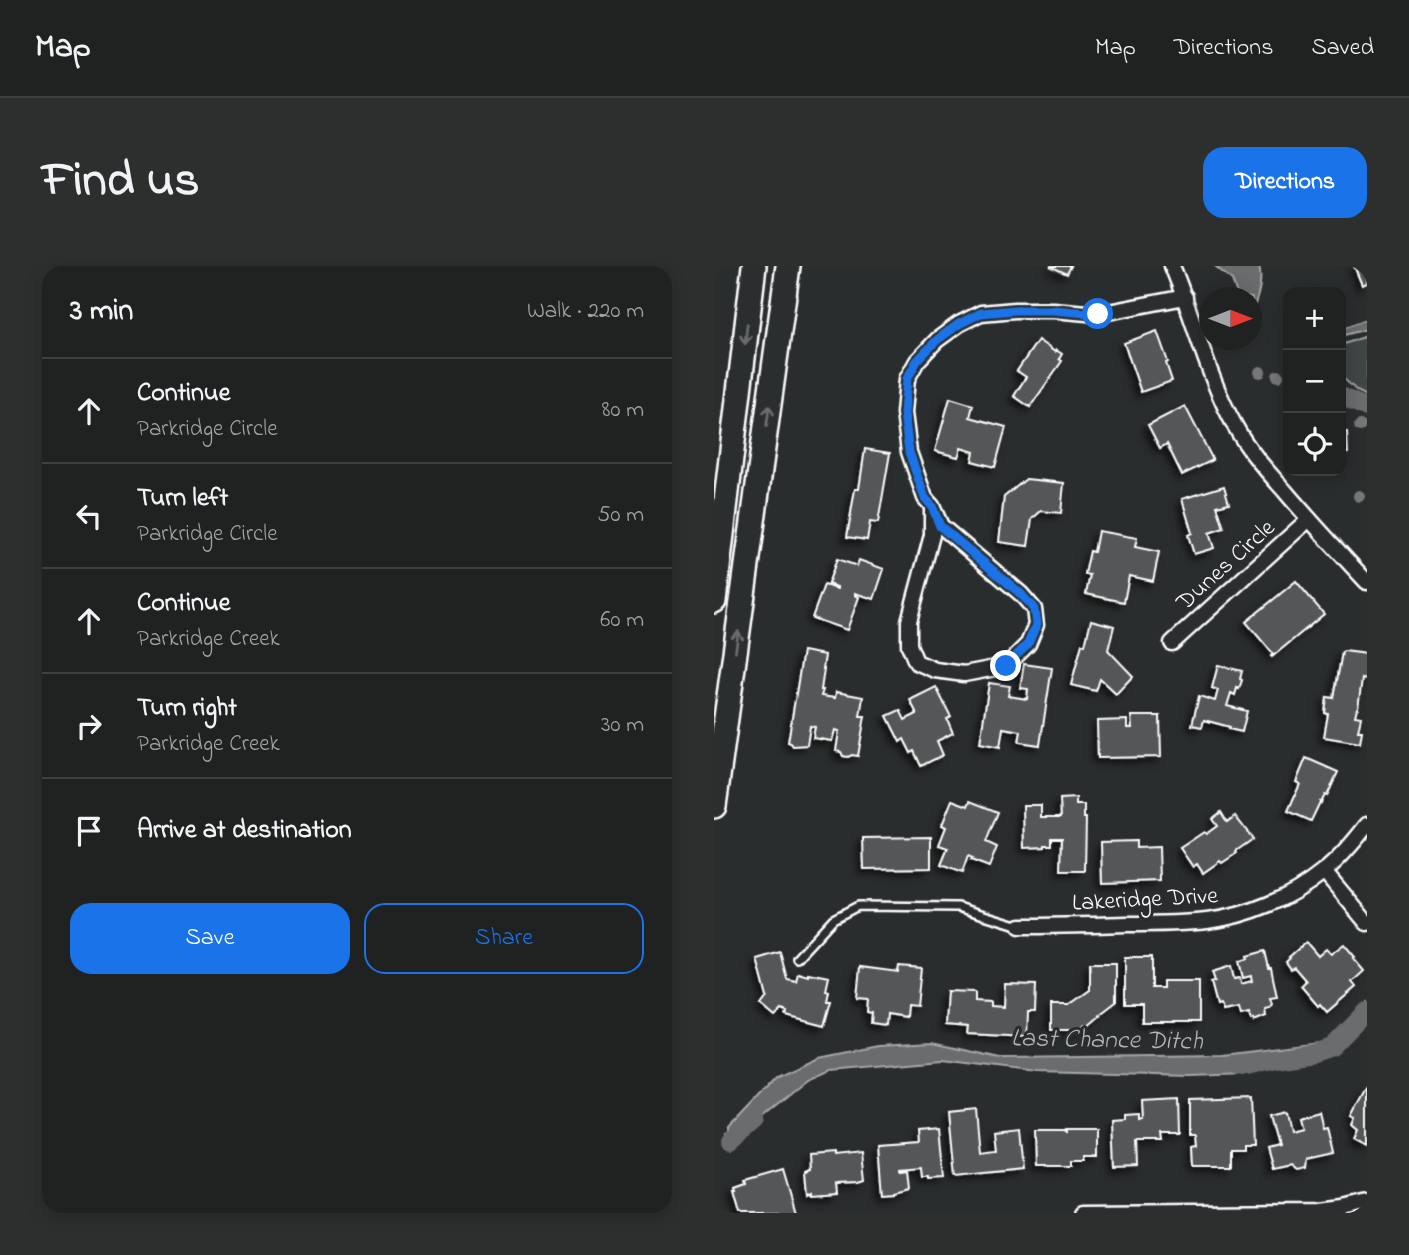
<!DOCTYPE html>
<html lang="en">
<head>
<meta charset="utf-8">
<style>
  :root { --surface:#202222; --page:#2d2f2f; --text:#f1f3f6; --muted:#a2a4a5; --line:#3d3f40; --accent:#1a73e8 }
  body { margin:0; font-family:"Indie Flower",sans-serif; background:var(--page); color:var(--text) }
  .controls { position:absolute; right:21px; top:21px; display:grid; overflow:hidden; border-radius:14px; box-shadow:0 4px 18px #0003 }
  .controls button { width:63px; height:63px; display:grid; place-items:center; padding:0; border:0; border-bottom:2px solid var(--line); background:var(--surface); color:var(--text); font:35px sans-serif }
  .compass { position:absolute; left:485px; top:21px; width:63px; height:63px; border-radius:50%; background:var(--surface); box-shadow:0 4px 18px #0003; rotate:90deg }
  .stop { position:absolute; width:21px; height:21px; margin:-16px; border:5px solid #1a73e8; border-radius:50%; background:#fff }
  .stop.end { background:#1a73e8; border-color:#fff; box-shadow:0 2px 7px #0008 }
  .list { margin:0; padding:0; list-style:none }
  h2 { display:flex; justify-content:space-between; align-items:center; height:91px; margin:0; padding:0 28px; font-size:30px }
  h2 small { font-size:23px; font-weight:400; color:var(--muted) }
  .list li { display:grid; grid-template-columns:46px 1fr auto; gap:21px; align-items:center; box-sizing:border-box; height:105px; padding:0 28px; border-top:2px solid var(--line) }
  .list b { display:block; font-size:26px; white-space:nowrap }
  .list p { margin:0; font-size:23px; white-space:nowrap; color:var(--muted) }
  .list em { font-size:23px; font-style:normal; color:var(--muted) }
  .actions { display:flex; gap:14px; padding:21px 28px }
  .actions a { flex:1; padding:16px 0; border:2px solid var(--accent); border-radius:21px; text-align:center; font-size:24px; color:var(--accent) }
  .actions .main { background:var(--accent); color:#fff }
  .icon { flex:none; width:38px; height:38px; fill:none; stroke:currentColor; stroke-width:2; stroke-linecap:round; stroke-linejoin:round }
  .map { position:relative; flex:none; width:653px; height:947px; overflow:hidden; border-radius:21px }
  header { display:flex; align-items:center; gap:42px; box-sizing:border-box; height:98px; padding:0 35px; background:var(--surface); border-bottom:2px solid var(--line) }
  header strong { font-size:33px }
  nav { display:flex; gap:38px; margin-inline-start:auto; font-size:24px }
  .intro { display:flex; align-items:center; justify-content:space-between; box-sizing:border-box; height:168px; padding:0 42px }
  h1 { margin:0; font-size:49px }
  .button { padding:18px 32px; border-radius:21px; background:var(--accent); color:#fff; font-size:24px; font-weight:700 }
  main { display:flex; gap:42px; padding:0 42px }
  aside { flex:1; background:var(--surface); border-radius:21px; box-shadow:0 4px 18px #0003 }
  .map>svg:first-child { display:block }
  .green { fill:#414445; stroke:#a0a2a2; stroke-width:2 }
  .water { fill:#6a6c6d; stroke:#a6a7a7; stroke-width:2 }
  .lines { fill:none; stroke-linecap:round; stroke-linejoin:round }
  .canal { stroke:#6a6c6d; stroke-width:18 }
  .building { fill:#555758; stroke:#fff; stroke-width:2; filter:url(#shadow) }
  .lane-casing { stroke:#fff; stroke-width:12 }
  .street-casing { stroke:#fff; stroke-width:19 }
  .primary-casing { stroke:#fff; stroke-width:28 }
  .lane { stroke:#2a2d2e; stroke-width:7 }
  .street { stroke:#2a2d2e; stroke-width:14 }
  .primary { stroke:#2a2d2e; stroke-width:23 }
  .tree { fill:#757778 }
  .oneway { stroke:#6a6c6d }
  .route { stroke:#1a73e8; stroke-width:9 }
  .labels { text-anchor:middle; stroke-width:6; stroke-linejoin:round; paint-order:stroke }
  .street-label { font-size:24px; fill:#fff; stroke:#2a2d2e }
  .water-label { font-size:26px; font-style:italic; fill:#b4b6b6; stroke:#2a2d2e }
</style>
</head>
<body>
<header>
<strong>Map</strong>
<nav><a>Map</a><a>Directions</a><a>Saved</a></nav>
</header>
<div class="intro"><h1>Find us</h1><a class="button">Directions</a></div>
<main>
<aside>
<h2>3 min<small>Walk · 220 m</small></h2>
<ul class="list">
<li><svg class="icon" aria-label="ahead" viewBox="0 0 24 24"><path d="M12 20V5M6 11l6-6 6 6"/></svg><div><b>Continue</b><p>Parkridge Circle</p></div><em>80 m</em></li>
<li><svg class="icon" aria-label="left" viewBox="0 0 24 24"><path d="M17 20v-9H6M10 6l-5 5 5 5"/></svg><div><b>Turn left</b><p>Parkridge Circle</p></div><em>50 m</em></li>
<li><svg class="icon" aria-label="ahead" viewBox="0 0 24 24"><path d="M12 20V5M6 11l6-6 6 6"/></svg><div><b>Continue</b><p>Parkridge Creek</p></div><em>60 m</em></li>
<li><svg class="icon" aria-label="right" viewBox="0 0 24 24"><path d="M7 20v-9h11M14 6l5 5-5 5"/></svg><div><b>Turn right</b><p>Parkridge Creek</p></div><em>30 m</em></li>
<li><svg class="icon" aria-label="arrive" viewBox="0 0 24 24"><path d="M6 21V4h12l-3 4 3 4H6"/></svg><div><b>Arrive at destination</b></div></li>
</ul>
<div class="actions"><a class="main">Save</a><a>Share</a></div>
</aside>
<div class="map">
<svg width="653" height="947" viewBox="0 0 653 947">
  <defs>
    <filter id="shadow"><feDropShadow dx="-4.5" dy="4.5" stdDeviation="3.5" flood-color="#0009"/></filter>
  </defs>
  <rect width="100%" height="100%" fill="#2a2d2e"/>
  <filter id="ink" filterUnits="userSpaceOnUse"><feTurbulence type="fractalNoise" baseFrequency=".0143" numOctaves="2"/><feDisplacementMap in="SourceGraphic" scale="14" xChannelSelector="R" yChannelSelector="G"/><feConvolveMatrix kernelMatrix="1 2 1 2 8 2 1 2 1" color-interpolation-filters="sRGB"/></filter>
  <g filter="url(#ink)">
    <polygon class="green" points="653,70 653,130 643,125 627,110 627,79"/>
    <g class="water">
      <path d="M 501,0 L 545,0 C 549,16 544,31 538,46 L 538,32 L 524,31 L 518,14 Z"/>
      <polygon points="650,54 653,54 653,63 627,70 627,63"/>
      <polygon points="627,121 643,132 653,134 653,141 636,137 627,130"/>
      <polygon points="653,737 653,751 620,783 546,796 533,808 477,810 323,806 229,794 117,804 94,814 26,869 19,869 16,873 12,868 15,866 15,862 63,811 105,792 164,780 218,777 286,792 508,789 614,776"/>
    </g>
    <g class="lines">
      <g class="canal">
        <polyline points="627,130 653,142"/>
        <polyline points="524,800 533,800 561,793 600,787 618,781 653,745"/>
        <polyline points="17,875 40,855"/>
      </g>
    </g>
    <g class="building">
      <polygon points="336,0 357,0 353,8"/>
      <polygon points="640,0 653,0 653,17 648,19"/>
      <polygon points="443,65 454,96 452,97 458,115 427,126 410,77"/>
      <polygon points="324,74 341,86 342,84 348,88 345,93 348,95 316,141 300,130 312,111 303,105"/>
      <polygon points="236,132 259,139 256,151 292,161 281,201 258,195 260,186 247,182 244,191 221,185"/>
      <polygon points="471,140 499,194 468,209 453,178 446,182 434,159"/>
      <polygon points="627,166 633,166 634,187 627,188"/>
      <polygon points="151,183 176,187 164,257 156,256 153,274 133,271 141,223 145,223"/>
      <polygon points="312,213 350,217 347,247 327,245 318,253 314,280 285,276 290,231"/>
      <polygon points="510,220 515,237 503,240 510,262 495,267 500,282 480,288 474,269 478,267 468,233"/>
      <polygon points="384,265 423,272 421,281 445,286 439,315 415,310 410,336 372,328 376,309 371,308 376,285 380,286"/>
      <polygon points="123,293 143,300 145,294 170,303 160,333 141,327 141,329 145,331 133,364 98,352 110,319 123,323 123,321 114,318"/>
      <polygon points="582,315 610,348 558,391 557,390 559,388 532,356"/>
      <polygon points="377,354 400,360 394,384 419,410 402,428 386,413 382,425 357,419 368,378 371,379"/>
      <polygon points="89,385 111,389 109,403 110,403 107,424 109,424 107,430 121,432 122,426 149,431 146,450 151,450 144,490 138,489 134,491 129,490 127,486 122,485 125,465 121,464 118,475 99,472 101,461 96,460 93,479 79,480 77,477 74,476"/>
      <polygon points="630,385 653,388 653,414 648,413 644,442 643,442 641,450 647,451 644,465 648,465 646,477 610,471 614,448 611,447 613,431 620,432 628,386"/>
      <polygon points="310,398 338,402 326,479 305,476 307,465 289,462 286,481 266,477 275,417 296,420 294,430 313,433 314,423 306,422"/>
      <polygon points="504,399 528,405 526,413 528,414 525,423 523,422 521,429 517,427 513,440 533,445 528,466 515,463 516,461 490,454 488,461 478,459 485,430 501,435 504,424 498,422"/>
      <polygon points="222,421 237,451 233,453 239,467 223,475 229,489 207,500 200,485 197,487 190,473 186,476 173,450 186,444 191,454 203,448 196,434"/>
      <polygon points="417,450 446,450 447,491 384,492 383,455 413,454 413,462 418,462"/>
      <polygon points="592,492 624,506 613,530 611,529 607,537 606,536 597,555 574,545 586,518 582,516"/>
      <polygon points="362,532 362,539 370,539 370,552 372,552 371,605 347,605 348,572 338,572 338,579 331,579 331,581 310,582 309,539 327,539 327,551 347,551 346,533"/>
      <polygon points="238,534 254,540 256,535 284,546 272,576 283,581 275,601 257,594 259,592 254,590 248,607 227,599 234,582 225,579 232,561 228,559"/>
      <polygon points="507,546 513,556 521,550 539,573 522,585 523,587 508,597 506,595 489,607 483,598 479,601 466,582 490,566 492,568 503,560 498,553"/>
      <polygon points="217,571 217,602 150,603 149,572"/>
      <polygon points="422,575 422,582 445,581 446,615 388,617 387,576"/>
      <polygon points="592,676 604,690 612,683 617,688 630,678 641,691 639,692 650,705 638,716 642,721 613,746 606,738 604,740 587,720 592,715 580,701 577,703 572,696 576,692 575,691"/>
      <polygon points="551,685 555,702 557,702 563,731 556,732 558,738 555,742 551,743 552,750 540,755 540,753 537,754 535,747 527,749 525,742 509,745 507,738 503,739 497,716 501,715 498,706 517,700 520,713 526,712 527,718 538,715 537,710 529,712 525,695 534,693 533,690"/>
      <polygon points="66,686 73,713 82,715 84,707 94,710 94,707 115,711 112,724 115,725 113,735 117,735 110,760 72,750 73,746 68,744 61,751 47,739 53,731 43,693"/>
      <polygon points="411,691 438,691 438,722 449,722 449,715 485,715 485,756 428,756 428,738 411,738"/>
      <polygon points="376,697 402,697 402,736 385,749 386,750 373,761 371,759 364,764 337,764 337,739 355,739 376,724"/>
      <polygon points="185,700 207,702 203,740 193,739 192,751 173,748 172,759 157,757 158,747 153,746 154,733 143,732 146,701 184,706"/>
      <polygon points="291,718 322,719 321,746 314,746 313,771 253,768 254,761 231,759 233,725 261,726 261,735 277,736 277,740 290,741"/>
      <polygon points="653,820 653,880 640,873 644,864 638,859 641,852 637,850"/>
      <polygon points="537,832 539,879 529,879 529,883 517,883 517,900 478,900 477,881 482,880 481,869 476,869 476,834"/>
      <polygon points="465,833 466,869 448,869 449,876 423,876 424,900 400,901 398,854 411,853 411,849 425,848 425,854 429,853 428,835"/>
      <polygon points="262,843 266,886 282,884 280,865 305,862 309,903 241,910 235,846"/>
      <polygon points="605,845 609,862 613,861 619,887 592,893 591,902 582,904 576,899 558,903 552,882 563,879 555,850 571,846 575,865 587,862 584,851"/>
      <polygon points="225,863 230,912 214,913 214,911 208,911 207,901 186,903 186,905 193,904 195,922 179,926 179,927 168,928 164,879 205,876 204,865"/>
      <polygon points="353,863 383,863 383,891 369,891 369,895 357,895 357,900 322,900 321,864 352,864 353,867"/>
      <polygon points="119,887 119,890 147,887 150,914 144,916 122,917 123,926 98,928 98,925 93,928 91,905 96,903 95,889"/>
      <polygon points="69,903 82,947 26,947 20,926 22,926 21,922 32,918 31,914"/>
    </g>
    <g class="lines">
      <defs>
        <polyline id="lane" points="83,692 119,653 144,640 244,641 306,660"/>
        <g id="street">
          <path d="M 458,0 C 480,52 493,110 521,160 C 534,184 552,204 570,224 C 597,256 625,286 653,316"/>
          <polygon points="218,240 227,260 307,328 320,343 322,359 314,378 292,400 250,408 221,404 202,396 195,379 195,355 218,269"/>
          <polyline points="218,240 211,232 195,186 190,147 193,113 203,95 223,74 245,58 267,47 301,44 339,44 384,48 471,31"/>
          <polyline points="458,377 595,253"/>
          <polyline points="610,605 653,657"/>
          <path d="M 306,660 C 341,660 377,659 413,658 C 439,658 466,658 493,655 C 534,650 577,632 609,606 C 626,593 640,576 653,559"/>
          <polyline points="369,947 608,945 631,942 653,936"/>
        </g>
        <g id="primary">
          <polyline points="0,335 40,0"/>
          <polyline points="0,540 74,0"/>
        </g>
      </defs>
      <use href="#lane" class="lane-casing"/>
      <use href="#street" class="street-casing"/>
      <use href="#primary" class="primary-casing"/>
      <use href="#lane" class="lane"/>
      <use href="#street" class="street"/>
      <use href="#primary" class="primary"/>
    </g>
    <g class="tree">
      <circle cx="546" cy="106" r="6"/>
      <circle cx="564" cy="110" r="6"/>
      <circle cx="646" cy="160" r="6"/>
      <circle cx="645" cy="230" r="6"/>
    </g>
    <defs><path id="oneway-shaft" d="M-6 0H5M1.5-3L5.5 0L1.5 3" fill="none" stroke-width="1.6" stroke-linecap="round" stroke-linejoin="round" transform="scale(1.75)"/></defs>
    <g class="oneway">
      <use href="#oneway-shaft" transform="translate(32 68) rotate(97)"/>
      <use href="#oneway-shaft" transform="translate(54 150) rotate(-82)"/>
      <use href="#oneway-shaft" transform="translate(23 375) rotate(-82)"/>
    </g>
  </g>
  <g class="lines" filter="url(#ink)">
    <polyline class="route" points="292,400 314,378 322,359 320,343 307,328 226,260 218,240 211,232 195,186 190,147 193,113 203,95 223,74 245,58 267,47 301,44 339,44 384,48"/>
  </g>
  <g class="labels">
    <g class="street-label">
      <text transform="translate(511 298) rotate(-42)" y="8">Dunes Circle</text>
      <text transform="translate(431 632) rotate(-3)" y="8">Lakeridge Drive</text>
    </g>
    <g class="water-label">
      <text transform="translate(393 772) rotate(1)" y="9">Last Chance Ditch</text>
    </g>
  </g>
</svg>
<div class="controls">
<button>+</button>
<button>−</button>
<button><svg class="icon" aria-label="locate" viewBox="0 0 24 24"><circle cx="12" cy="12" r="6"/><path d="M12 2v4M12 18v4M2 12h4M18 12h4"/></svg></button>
</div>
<svg class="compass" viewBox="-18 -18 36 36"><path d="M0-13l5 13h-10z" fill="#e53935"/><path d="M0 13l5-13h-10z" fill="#a2a4a5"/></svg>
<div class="stop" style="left:384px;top:48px"></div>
<div class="stop end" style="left:292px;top:400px"></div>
</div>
</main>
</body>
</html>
